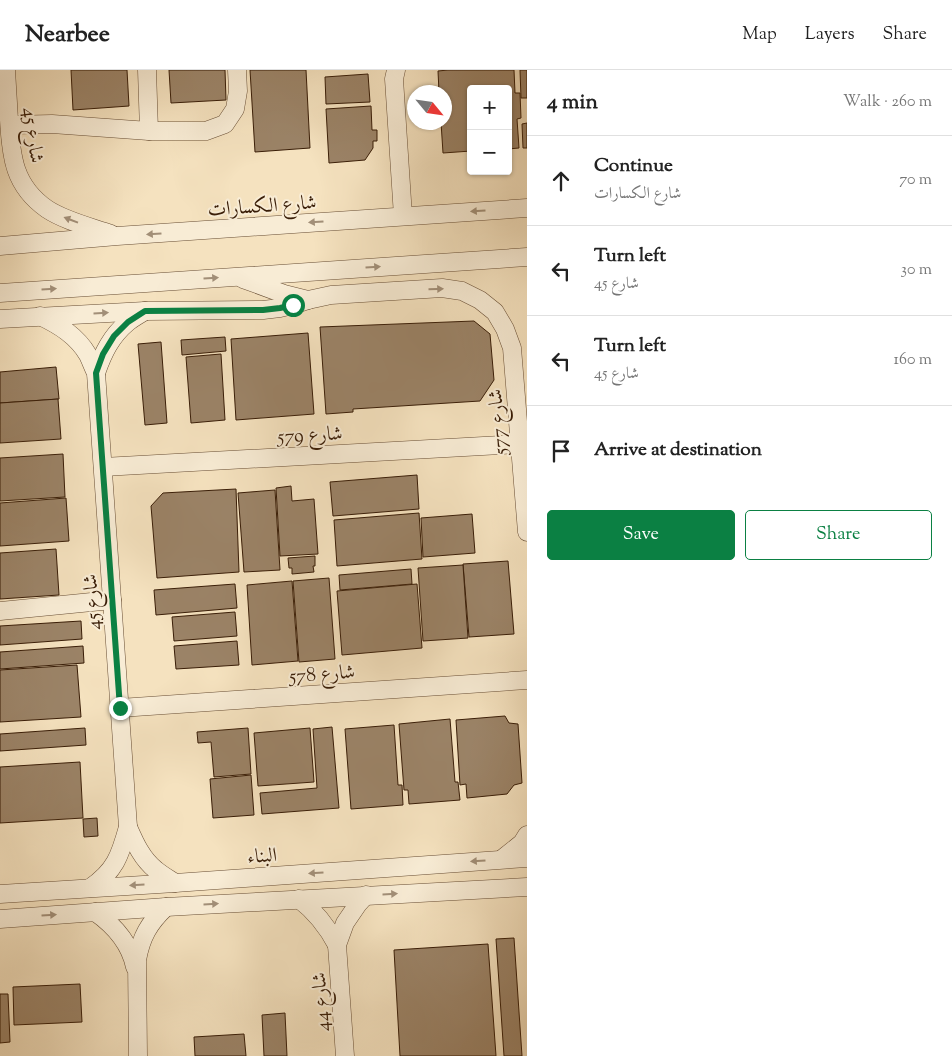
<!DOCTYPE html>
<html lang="en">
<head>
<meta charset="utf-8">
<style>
  :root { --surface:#fff; --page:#f6f6f6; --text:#222; --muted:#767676; --line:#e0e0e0; --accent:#0b8043 }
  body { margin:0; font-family:"Sorts Mill Goudy",Amiri,serif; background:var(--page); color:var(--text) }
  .controls { position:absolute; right:15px; top:15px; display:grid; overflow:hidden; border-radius:5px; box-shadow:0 1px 4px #0004 }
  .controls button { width:45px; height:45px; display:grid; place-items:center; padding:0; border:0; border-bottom:1px solid var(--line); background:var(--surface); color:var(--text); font:25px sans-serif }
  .compass { position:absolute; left:407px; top:15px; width:45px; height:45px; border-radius:50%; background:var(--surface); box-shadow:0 1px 4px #0004; rotate:119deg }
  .stop { position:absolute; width:15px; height:15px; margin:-11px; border:4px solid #0b8043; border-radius:50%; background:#fff }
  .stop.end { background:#0b8043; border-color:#fff; box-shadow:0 1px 5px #0008 }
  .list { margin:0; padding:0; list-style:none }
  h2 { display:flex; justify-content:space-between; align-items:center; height:65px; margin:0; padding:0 20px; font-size:21px }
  h2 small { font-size:16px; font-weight:400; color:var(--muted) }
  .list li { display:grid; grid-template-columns:32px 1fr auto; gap:15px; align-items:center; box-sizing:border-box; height:90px; padding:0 20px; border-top:1px solid var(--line) }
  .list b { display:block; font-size:19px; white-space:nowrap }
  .list p { margin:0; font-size:16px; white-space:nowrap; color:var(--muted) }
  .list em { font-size:16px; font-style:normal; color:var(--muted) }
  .actions { display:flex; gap:10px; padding:15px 20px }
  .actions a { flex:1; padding:11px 0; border:1px solid var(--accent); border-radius:5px; text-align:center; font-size:18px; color:var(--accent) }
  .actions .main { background:var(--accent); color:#fff }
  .icon { flex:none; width:28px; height:28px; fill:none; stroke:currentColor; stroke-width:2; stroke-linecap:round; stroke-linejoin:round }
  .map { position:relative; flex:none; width:527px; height:986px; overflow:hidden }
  header { display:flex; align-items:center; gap:30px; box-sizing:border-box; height:70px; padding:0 25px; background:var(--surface); border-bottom:1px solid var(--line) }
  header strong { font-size:24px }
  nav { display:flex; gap:28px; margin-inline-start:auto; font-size:18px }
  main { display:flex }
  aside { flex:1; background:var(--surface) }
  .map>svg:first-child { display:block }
  .building { fill:#9b8367; stroke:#391d07 }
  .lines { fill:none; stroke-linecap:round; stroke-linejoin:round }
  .minor-casing { stroke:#684e35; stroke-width:19 }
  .minor { stroke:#f8ecd5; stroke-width:18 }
  .oneway { fill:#a28f78 }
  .route { stroke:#0b8043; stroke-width:6 }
  .labels { text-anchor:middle; stroke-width:4; stroke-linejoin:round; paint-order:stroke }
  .street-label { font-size:20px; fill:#391d07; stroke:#f8ecd5 }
</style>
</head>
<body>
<header>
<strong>Nearbee</strong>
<nav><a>Map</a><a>Layers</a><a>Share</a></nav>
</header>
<main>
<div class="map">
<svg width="527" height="986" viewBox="0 0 527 986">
  <rect width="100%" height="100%" fill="#f5e2bf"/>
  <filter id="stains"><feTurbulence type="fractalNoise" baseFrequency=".004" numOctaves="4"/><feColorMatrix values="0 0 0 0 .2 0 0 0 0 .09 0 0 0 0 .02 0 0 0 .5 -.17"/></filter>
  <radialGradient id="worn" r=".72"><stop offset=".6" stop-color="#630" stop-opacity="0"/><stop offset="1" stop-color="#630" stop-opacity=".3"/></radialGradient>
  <g class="building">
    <polygon points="71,0 127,0 129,36 73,40"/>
    <polygon points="169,0 225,0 226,30 171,33"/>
    <polygon points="250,0 306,0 310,78 255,82"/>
    <polygon points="448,0 514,0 515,23 520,23 521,48 517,49 519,78 508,79 508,19 471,19 471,81 443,83 441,52 444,52 444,22 439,22 438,1"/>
    <polygon points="520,0 527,0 527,28 521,28"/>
    <polygon points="368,4 370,32 326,34 325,7"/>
    <polygon points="371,36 372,60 377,60 377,71 373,71 373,78 365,90 329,93 326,39"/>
    <polygon points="527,53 527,78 523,78 522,54"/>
    <polygon points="474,251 490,264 494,310 480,331 353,339 353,342 326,344 320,257"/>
    <polygon points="308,263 314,344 236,350 231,269"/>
    <polygon points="225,267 226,281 182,285 181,270"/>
    <polygon points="161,272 167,353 145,355 138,274"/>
    <polygon points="221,284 225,350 191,353 186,287"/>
    <polygon points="56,297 59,329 0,333 0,302"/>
    <polygon points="58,329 61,369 0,373 0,333"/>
    <polygon points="63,384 65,427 0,431 0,388"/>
    <polygon points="417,405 419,439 333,446 330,412"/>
    <polygon points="291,416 292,431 314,429 318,484 280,486 276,418"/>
    <polygon points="236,419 239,502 157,508 151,436 163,423"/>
    <polygon points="275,420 280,500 244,502 238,423"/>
    <polygon points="66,428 69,471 0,476 0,433"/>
    <polygon points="419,443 422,489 337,496 334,450"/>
    <polygon points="472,444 475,483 423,487 421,448"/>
    <polygon points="56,479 59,525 0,529 0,483"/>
    <polygon points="315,486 315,496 313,496 314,502 292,504 292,498 289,498 288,488"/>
    <polygon points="508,491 514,564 469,567 463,494"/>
    <polygon points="463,495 468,568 423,571 418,498"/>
    <polygon points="411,499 412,514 340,520 339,505"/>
    <polygon points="329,508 335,589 299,592 293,511"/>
    <polygon points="292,511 298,591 252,595 247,515"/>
    <polygon points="235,514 237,538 156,545 154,520"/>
    <polygon points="417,514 422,578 342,585 337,521"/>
    <polygon points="235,542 237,566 174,571 172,547"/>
    <polygon points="81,551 82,569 0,575 0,556"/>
    <polygon points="237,571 239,595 176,599 174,576"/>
    <polygon points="83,576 84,593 0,599 0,582"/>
    <polygon points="77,595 81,647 0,652 0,600"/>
    <polygon points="505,646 509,653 518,654 522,713 514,715 507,724 467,728 466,714 460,715 456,650"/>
    <polygon points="450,649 455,712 458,712 460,730 409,734 408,720 404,720 399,654"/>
    <polygon points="394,655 398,715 402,715 403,735 351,739 345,659"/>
    <polygon points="332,657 339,738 262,744 260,723 317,718 313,659"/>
    <polygon points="85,658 86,675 0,681 0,664"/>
    <polygon points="248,658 251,704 214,707 211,672 198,673 197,662"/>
    <polygon points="310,658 314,712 258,716 254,663"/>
    <polygon points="80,692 83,748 0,753 0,697"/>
    <polygon points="251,705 254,745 213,748 210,709"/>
    <polygon points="97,748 98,766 84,767 83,749"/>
    <polygon points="514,868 522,986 504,986 496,869"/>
    <polygon points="488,874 496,986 400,986 394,880"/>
    <polygon points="80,914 82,952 14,955 13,917"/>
    <polygon points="0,924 8,924 10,972 0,973"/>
    <polygon points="285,943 287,986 264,986 262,945"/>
    <polygon points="244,964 246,986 195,986 194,967"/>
  </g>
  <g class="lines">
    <defs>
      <g id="minor">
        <path d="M 6,0 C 7,17 8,33 9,50 C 11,87 14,116 47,139 C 65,151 91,157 111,164"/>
        <polyline points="147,0 149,61"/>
        <polyline points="396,0 394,9 403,146"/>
        <polyline points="10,55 52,54 149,61 206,61 225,54 235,39 238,21 237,0"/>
        <polyline points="0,176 117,166 527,138"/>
        <polyline points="243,209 284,224 308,230"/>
        <polyline points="0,223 527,187"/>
        <path d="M 40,246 C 59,255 77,266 88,285 C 91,291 93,297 96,303 L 128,757 C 120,786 115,801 90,818"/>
        <polyline points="0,249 145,241 263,240 280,238 293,235 308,230 331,225 442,218 462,221 480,230 495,242 505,259 512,278 527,462"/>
        <path d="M 96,303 C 103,283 111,266 128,252 C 133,248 140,244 145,241"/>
        <polyline points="103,397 520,374"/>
        <polyline points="0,541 112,530"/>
        <polyline points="120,638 527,610"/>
        <path d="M 128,757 C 135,773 142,789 156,800 C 162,805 169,809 175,813"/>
        <polyline points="502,789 522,773 527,765"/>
        <polyline points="0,824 175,813 527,788"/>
        <path d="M 299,829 C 316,842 327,856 337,875"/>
        <path d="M 95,842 C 115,856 130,873 135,897"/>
        <polyline points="0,849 166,837 527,817"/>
        <path d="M 138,986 L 137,890 C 141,867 149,853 166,837"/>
        <polyline points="345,986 337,875 345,853 358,834 366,825"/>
      </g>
    </defs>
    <use href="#minor" class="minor-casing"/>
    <use href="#minor" class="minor"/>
  </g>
  <defs><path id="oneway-solid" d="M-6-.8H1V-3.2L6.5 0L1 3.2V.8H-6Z" transform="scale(1.25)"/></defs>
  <g class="oneway">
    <use href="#oneway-solid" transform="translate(478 141) rotate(176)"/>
    <use href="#oneway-solid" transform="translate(71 150) rotate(-159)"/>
    <use href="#oneway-solid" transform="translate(316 152) rotate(176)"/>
    <use href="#oneway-solid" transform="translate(154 164) rotate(176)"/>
    <use href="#oneway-solid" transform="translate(373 197) rotate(-4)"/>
    <use href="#oneway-solid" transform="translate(211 208) rotate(-4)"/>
    <use href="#oneway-solid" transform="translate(49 219) rotate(-4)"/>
    <use href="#oneway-solid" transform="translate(436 219) rotate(-2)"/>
    <use href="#oneway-solid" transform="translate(101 243) rotate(-3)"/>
    <use href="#oneway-solid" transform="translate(478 791) rotate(176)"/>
    <use href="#oneway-solid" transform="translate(316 803) rotate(176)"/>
    <use href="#oneway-solid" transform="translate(137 815) rotate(177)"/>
    <use href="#oneway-solid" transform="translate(390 824) rotate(-3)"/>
    <use href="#oneway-solid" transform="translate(211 834) rotate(-3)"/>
    <use href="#oneway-solid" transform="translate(49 845) rotate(-4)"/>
  </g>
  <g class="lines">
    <polyline class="route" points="120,638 96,303 103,284 114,266 128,252 145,241 263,240 280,238 293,235"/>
  </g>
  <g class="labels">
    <g class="street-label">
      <text transform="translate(34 65) rotate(82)" y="7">شارع 45</text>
      <text transform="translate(262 135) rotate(-4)" y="7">شارع الكسارات</text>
      <text transform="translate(497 352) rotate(-95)" y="7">شارع 577</text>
      <text transform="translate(310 364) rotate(-3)" y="7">شارع 579</text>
      <text transform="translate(91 532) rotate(-94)" y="7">شارع 45</text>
      <text transform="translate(322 603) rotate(-4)" y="7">شارع 578</text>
      <text transform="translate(262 785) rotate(-4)" y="7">البناء</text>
      <text transform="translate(320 932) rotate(-94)" y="7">شارع 44</text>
    </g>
  </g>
  <rect width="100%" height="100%" filter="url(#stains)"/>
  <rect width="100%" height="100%" fill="url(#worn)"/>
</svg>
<div class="controls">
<button>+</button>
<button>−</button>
</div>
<svg class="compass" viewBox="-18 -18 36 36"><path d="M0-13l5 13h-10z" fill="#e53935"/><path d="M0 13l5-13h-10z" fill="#767676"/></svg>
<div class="stop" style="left:293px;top:235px"></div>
<div class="stop end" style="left:120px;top:638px"></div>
</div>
<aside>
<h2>4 min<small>Walk · 260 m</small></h2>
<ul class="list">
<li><svg class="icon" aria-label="ahead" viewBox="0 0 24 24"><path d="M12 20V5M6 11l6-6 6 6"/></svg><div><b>Continue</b><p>شارع الكسارات</p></div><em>70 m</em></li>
<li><svg class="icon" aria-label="left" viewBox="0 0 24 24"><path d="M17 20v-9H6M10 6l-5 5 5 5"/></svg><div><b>Turn left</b><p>شارع 45</p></div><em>30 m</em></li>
<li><svg class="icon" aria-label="left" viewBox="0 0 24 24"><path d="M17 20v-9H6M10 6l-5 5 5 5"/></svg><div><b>Turn left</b><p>شارع 45</p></div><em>160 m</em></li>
<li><svg class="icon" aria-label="arrive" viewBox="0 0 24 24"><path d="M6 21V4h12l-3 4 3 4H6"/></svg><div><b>Arrive at destination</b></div></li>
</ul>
<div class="actions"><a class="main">Save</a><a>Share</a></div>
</aside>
</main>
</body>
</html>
